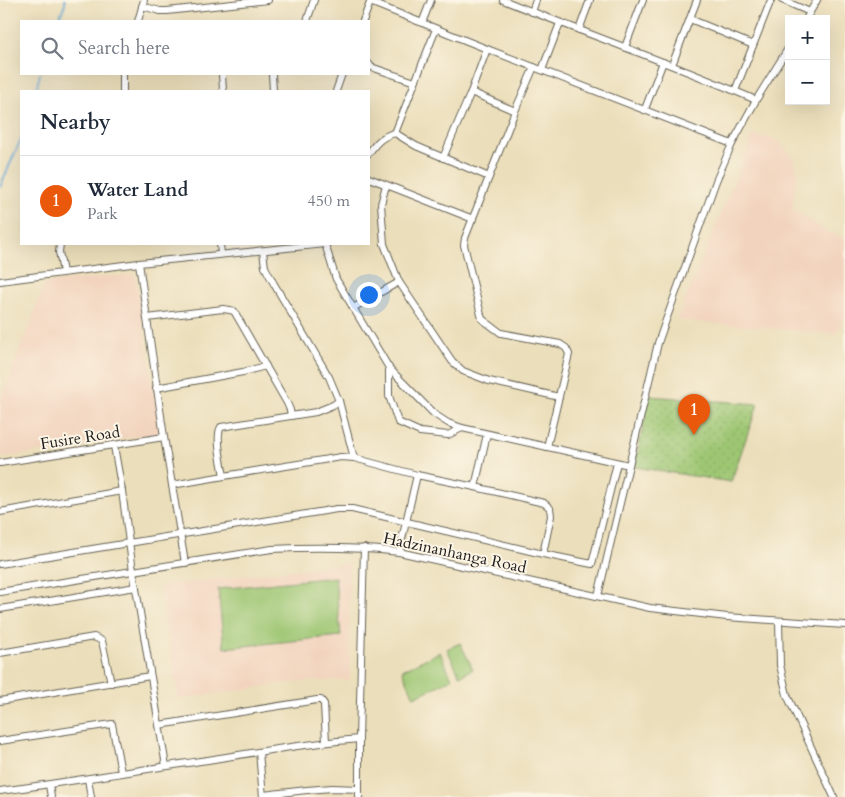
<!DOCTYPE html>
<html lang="en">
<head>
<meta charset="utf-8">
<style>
  :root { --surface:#fff; --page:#f6f6f7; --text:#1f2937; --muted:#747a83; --line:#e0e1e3; --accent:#ea580c }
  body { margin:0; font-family:Cardo,serif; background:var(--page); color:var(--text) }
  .controls { position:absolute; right:15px; top:15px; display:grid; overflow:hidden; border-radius:0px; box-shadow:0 5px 20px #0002 }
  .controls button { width:45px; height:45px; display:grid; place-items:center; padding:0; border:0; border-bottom:1px solid var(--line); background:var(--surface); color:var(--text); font:25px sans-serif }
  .you { position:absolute; left:368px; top:294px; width:18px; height:18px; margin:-12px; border:4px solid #fff; border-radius:50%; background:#1a73e8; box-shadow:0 0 0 8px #1a73e833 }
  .badge { display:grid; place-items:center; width:32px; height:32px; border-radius:50%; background:var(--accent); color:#fff; font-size:16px; font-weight:700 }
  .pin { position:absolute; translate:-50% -41px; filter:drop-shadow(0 1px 2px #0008) }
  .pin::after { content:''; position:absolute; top:26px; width:18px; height:15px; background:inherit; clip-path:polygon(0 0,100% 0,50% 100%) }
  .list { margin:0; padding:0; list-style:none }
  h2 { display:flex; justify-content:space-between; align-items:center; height:65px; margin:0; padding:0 20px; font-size:21px }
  h2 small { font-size:16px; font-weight:400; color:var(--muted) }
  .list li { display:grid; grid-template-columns:32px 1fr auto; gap:15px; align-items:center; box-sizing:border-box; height:90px; padding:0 20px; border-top:1px solid var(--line) }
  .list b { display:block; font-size:19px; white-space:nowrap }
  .list p { margin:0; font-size:16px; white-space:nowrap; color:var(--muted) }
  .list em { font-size:16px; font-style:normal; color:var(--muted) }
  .icon { flex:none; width:28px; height:28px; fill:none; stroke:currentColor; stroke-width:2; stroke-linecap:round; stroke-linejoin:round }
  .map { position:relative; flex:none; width:845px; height:797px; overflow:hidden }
  .search { position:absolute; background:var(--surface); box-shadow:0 5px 20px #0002; left:20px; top:20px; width:350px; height:55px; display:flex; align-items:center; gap:12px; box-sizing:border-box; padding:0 18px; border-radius:0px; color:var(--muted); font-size:19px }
  .panel { position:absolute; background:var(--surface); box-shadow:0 5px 20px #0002; left:20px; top:90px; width:350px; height:155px; border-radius:0px }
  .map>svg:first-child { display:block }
  .built { fill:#f2d4be }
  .green { fill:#9dc672; stroke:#5c7147 }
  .park { fill:url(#park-dots); stroke:#5c7147 }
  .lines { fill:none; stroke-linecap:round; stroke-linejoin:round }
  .stream { stroke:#5da5d4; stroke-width:2 }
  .minor-casing { stroke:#646053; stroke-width:8 }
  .minor { stroke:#fff; stroke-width:6 }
  .labels { text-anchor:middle; stroke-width:4; stroke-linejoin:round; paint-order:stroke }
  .street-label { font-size:16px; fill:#1c1c1c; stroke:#fcf5e5 }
</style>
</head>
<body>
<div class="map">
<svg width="845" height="797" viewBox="0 0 845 797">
  <defs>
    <pattern id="park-dots" width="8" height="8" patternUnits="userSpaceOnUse" patternTransform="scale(1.25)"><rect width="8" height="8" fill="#9dc672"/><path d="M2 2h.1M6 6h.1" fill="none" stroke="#87aa62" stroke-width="1.8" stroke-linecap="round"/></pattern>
  </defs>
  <rect width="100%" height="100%" fill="#fcf5e5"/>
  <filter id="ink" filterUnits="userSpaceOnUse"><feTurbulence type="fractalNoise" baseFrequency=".02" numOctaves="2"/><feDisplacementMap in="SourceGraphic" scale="10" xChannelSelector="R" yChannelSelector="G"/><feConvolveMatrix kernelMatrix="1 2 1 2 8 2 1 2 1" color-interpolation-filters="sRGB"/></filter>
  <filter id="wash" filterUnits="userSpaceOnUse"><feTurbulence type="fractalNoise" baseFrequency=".0096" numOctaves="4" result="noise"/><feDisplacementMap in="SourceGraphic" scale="20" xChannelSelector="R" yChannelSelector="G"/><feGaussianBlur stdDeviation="1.12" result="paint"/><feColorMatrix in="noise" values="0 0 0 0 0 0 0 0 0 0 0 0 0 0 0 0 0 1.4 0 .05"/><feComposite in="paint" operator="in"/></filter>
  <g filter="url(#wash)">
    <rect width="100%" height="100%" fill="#ebdeba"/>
    <g class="built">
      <polygon points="753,135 777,140 792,155 798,173 792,209 827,232 845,238 845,316 836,334 677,320"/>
      <polygon points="135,274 161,433 0,458 0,402 45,283"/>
      <polygon points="349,563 350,680 309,681 280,684 178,699 160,586"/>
    </g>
    <g class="green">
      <polygon points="335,577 341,636 224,648 218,589"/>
      <polygon points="460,643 473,669 460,676 447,649"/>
      <polygon points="440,652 452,679 414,697 402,670"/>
    </g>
    <polygon class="park" points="649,396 758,404 731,482 635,467"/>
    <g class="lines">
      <g class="stream">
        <polyline points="58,21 65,4 65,0"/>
        <polyline points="36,91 40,74"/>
        <polyline points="0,187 21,139"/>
      </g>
    </g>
  </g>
  <g filter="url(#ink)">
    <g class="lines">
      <defs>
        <g id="minor">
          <path d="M 503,0 C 587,34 673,64 756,100"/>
          <polyline points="782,0 810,12"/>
          <polyline points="370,2 487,49 732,144"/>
          <polyline points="142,6 160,11 167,11 268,0"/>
          <polyline points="532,12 536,0"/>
          <polyline points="690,19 753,45"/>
          <polyline points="806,19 817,0"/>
          <polyline points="138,21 144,0"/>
          <polyline points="307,21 314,0"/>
          <polyline points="363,21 371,0"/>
          <polyline points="422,23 431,0"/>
          <polyline points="579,30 590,0"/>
          <polyline points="625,47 643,0"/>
          <polyline points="369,64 371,67 415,82"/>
          <polyline points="672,65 697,0"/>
          <polyline points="534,67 515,111 465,238 464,245 482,319 501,333 560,344 566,348 569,354 547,447"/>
          <polyline points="542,70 560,23"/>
          <polyline points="222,74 223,91"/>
          <polyline points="272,74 273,91"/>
          <polyline points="123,91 123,74"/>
          <polyline points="336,91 342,74"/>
          <polyline points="735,91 771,0"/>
          <polyline points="471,92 515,111"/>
          <polyline points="645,109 663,62"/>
          <polyline points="395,133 436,29"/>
          <path d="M 369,153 C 376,143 382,136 395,133 L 416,146 L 489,177"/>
          <polyline points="443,158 471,92 487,49"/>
          <polyline points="369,178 473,219"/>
          <polyline points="386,185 381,204 384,244 399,282 452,361 463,371 489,381 559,397"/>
          <polyline points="60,244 59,252 63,272"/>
          <polyline points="220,244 221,254"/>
          <polyline points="325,244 336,279 389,368 434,414 448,423 462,428 629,465"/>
          <polyline points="263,251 265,267 274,284 329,377 339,401 354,458"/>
          <polyline points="139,263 164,437 185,563"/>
          <polyline points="0,281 139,263 325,244"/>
          <polyline points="353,308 399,282"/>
          <polyline points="147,318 223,309 230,310 234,311 287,403 290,410 291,416"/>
          <polyline points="389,368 389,396 398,422 420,432 448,435 462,428"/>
          <polyline points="156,388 243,372 266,366"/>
          <polyline points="114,446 122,491 133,571 166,766"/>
          <polyline points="0,463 164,437"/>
          <path d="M 224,476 C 222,464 215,436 221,427 L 316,412 L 333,405 L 339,401"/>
          <polyline points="172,485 224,476 341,457 354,458 417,475 475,487 544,503 550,508 551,516 543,554"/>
          <polyline points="475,487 487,434"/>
          <polyline points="0,512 122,491"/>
          <polyline points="399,552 417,475"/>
          <polyline points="0,564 337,509 352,509 543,554 592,564 617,463"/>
          <path d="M 0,592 L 272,549 C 315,547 356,547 399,552 L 650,608 L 727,617 L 845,625"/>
          <polyline points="598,596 658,343 666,320 716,181 732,144 756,100 789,47"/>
          <polyline points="0,609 136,587"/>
          <polyline points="779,621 780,665 787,695 834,797"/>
          <polyline points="0,653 94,637 102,641 111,683"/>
          <polyline points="0,701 150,676"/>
          <polyline points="159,725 317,700 321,700 324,704 326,742"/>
          <polyline points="0,741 112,724 121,772"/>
          <polyline points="259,752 263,797"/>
          <polyline points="88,779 91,797"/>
          <polyline points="49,785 51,797"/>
          <path d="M 0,791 C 69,782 138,770 208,760 C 258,752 308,743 359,739"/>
          <polyline points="263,795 307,790 332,788 359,789"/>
          <polyline points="359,797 359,739 364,548"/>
        </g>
      </defs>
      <use href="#minor" class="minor-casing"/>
      <use href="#minor" class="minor"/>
    </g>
  </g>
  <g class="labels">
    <g class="street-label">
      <text transform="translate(80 437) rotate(-9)" y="6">Fusire Road</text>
      <text transform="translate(455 552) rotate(12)" y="6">Hadzinanhanga Road</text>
    </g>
  </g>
</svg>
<div class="controls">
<button>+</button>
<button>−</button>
</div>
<div class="you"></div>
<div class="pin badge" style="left:694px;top:435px">1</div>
<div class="search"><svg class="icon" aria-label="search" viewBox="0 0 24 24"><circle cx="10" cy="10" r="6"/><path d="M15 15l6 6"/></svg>Search here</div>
<section class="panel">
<h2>Nearby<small></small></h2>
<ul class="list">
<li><span class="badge">1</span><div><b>Water Land</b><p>Park</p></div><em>450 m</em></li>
</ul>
</section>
</div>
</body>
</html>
